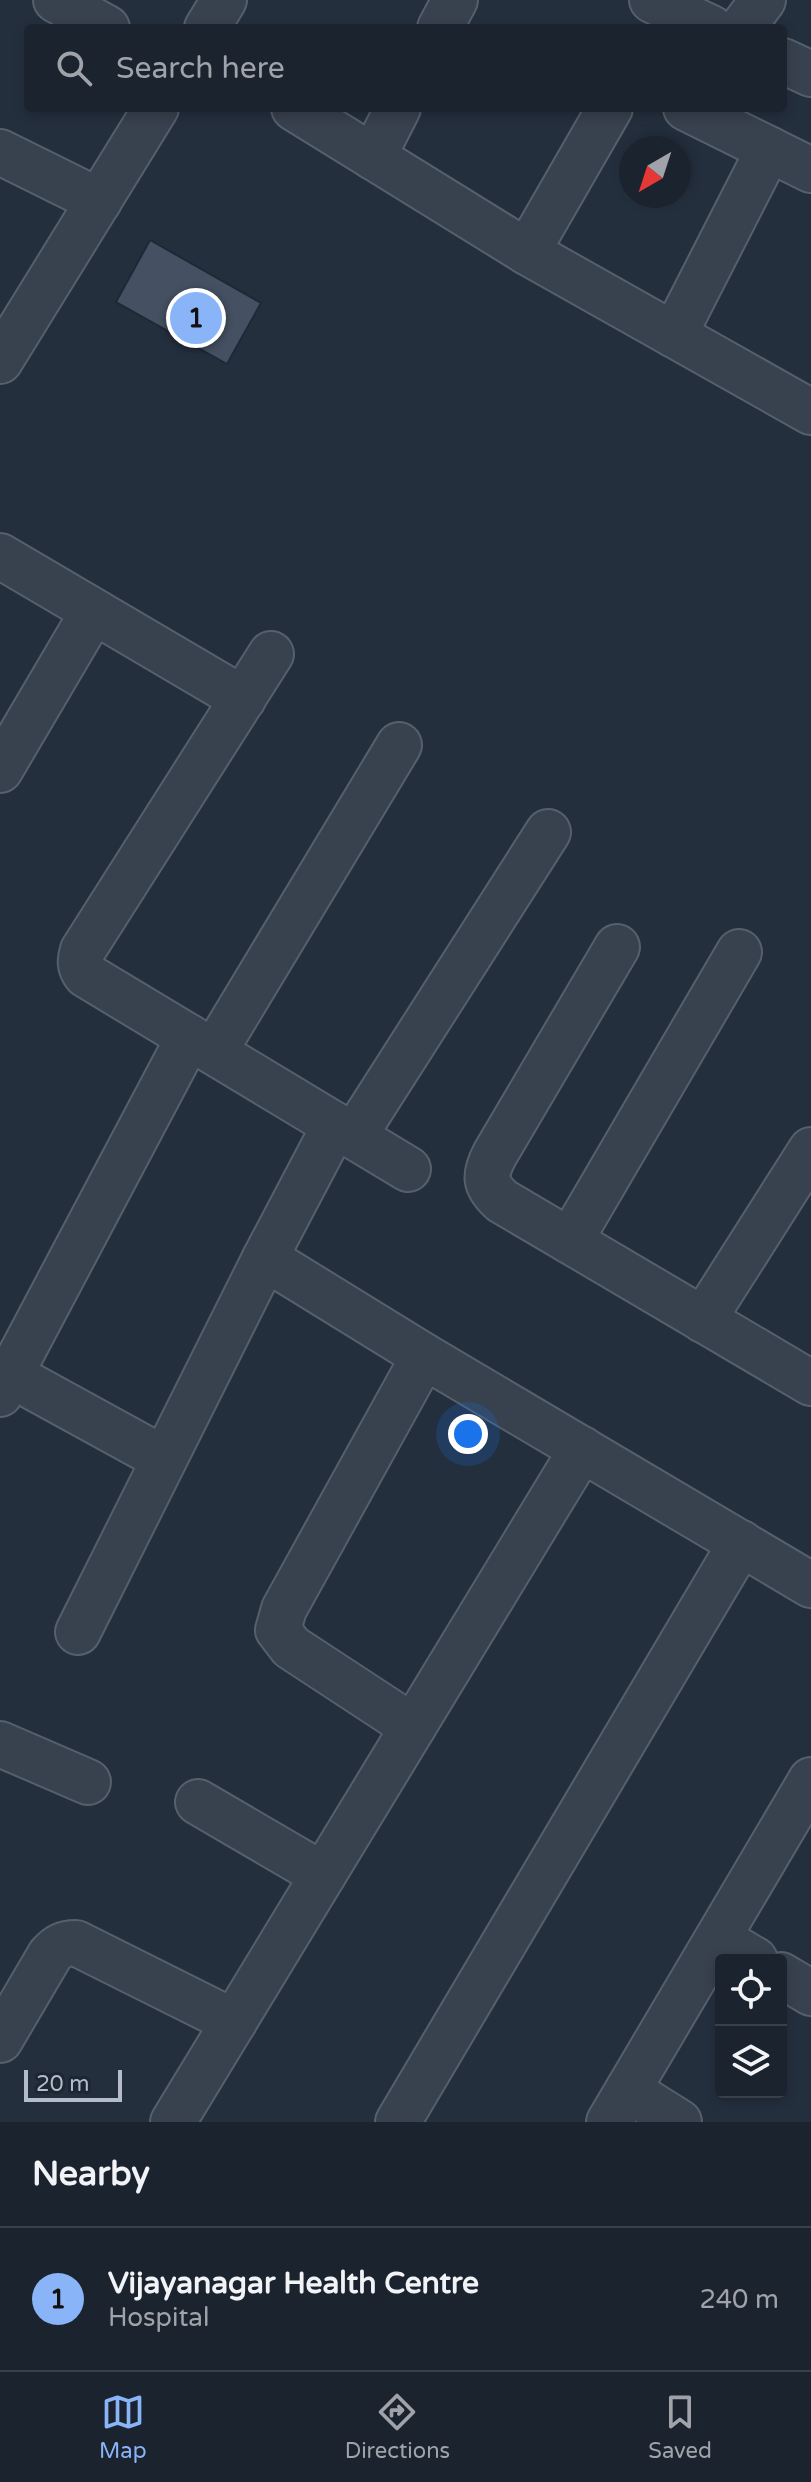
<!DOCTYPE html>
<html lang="en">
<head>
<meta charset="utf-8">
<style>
  :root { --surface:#1b232e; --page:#242b36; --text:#f1f3f6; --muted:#a0a4aa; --line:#39404a; --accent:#8ab4f8 }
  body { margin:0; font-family:"Varela Round",sans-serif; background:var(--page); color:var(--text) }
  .controls { position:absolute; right:24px; bottom:24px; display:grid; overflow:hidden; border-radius:8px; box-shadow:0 4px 12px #0003 }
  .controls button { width:72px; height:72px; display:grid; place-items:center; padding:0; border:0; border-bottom:2px solid var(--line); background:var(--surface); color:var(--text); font:40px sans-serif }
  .compass { position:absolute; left:619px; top:136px; width:72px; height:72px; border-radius:50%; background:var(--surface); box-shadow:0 4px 12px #0003; rotate:219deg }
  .scale { position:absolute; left:24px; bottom:20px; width:98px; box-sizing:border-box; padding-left:8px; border:4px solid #b4bcc9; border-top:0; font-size:22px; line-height:28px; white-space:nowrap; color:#b4bcc9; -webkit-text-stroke:6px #1d2633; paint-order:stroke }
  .you { position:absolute; left:468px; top:1434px; width:28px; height:28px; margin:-20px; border:6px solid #fff; border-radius:50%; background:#1a73e8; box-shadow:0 0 0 12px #1a73e833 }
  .badge { display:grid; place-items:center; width:52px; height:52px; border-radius:50%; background:var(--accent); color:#111; font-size:26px; font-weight:700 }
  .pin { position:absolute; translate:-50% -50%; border:4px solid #fff; box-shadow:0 2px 8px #0006 }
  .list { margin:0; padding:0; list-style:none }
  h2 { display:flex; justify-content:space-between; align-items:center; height:104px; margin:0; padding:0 32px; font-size:34px }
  h2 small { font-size:26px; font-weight:400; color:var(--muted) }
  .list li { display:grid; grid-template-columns:52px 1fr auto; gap:24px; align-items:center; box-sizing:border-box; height:144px; padding:0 32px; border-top:2px solid var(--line) }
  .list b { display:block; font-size:30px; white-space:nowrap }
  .list p { margin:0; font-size:26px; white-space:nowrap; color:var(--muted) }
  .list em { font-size:26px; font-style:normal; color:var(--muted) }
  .icon { flex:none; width:44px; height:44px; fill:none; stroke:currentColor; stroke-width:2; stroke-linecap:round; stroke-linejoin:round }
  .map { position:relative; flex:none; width:811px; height:2122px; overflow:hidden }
  .search { position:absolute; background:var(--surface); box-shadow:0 4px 12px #0003; left:24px; right:24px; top:24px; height:88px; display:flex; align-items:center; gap:20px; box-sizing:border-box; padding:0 28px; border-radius:8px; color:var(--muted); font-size:30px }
  .sheet { height:248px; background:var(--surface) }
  nav { display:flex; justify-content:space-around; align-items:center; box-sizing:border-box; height:112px; border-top:2px solid var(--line); background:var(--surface); font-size:22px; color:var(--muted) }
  nav a { display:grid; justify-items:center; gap:4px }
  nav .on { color:var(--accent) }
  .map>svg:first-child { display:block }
  .building { fill:#455162; stroke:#1f2835; stroke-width:2 }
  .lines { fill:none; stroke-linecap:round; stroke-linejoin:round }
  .minor-casing { stroke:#565f6c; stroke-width:48 }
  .minor { stroke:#38414e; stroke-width:44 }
</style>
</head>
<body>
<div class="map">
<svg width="811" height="2122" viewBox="0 0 811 2122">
  <rect width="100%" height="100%" fill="#242f3e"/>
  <polygon class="building" points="150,240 261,303 227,364 116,302"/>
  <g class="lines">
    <defs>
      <g id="minor">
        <polyline points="56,0 107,28"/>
        <polyline points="652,0 711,28"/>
        <polyline points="207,28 224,0"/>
        <polyline points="440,28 455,0"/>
        <polyline points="742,28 763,0"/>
        <polyline points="783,61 811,74"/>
        <polyline points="294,108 527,252 811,412"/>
        <polyline points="686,108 811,170"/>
        <polyline points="0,152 99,201"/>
        <polyline points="373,157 398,108"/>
        <polyline points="527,252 610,108"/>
        <polyline points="674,335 769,149"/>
        <polyline points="0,361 156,108"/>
        <polyline points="0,556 243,699"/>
        <path d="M 271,654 L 83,950 C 80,960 79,966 86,975 L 408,1169"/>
        <polyline points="0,770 93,612"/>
        <path d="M 617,947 L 495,1154 C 484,1175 484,1185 502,1201 L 811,1383"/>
        <polyline points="214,1052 399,745"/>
        <polyline points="354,1136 548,832"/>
        <polyline points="570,1241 739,952"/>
        <polyline points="265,1258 424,1356 811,1585"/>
        <polyline points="703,1320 811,1150"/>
        <polyline points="0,1369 164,1459"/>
        <polyline points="0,1394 189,1037"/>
        <polyline points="78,1632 265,1258 335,1125"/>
        <polyline points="413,1727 291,1647 278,1630 284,1609 424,1356"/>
        <polyline points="0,1744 88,1782"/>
        <polyline points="198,1802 323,1875"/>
        <polyline points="718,1938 755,1960"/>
        <polyline points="781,1975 811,1993"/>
        <path d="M 0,2040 L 50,1955 C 58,1946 64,1943 76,1943 L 234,2022"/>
        <polyline points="628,2090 679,2122"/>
        <polyline points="173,2122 582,1449"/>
        <polyline points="398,2122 741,1543"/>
        <polyline points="609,2122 811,1780"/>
      </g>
    </defs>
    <use href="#minor" class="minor-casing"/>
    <use href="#minor" class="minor"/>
  </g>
</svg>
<div class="controls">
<button><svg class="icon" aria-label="locate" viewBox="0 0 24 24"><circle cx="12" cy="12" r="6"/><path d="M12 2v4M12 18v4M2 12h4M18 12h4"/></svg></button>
<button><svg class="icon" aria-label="layers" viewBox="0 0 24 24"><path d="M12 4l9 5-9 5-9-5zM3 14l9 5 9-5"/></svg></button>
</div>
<svg class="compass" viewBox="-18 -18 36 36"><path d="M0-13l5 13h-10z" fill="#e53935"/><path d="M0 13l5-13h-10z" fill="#a0a4aa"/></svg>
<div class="scale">20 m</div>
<div class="you"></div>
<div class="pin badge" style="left:196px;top:318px">1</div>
<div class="search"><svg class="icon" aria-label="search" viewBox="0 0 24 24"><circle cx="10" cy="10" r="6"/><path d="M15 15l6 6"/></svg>Search here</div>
</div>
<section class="sheet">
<h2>Nearby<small></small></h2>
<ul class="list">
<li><span class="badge">1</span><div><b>Vijayanagar Health Centre</b><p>Hospital</p></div><em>240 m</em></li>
</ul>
</section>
<nav>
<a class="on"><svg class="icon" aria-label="map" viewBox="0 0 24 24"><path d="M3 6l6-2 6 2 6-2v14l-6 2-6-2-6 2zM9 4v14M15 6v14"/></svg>Map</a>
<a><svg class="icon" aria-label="directions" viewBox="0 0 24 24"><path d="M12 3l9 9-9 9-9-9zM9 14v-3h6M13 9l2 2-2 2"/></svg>Directions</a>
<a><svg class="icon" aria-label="saved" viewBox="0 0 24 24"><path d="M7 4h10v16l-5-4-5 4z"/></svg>Saved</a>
</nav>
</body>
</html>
